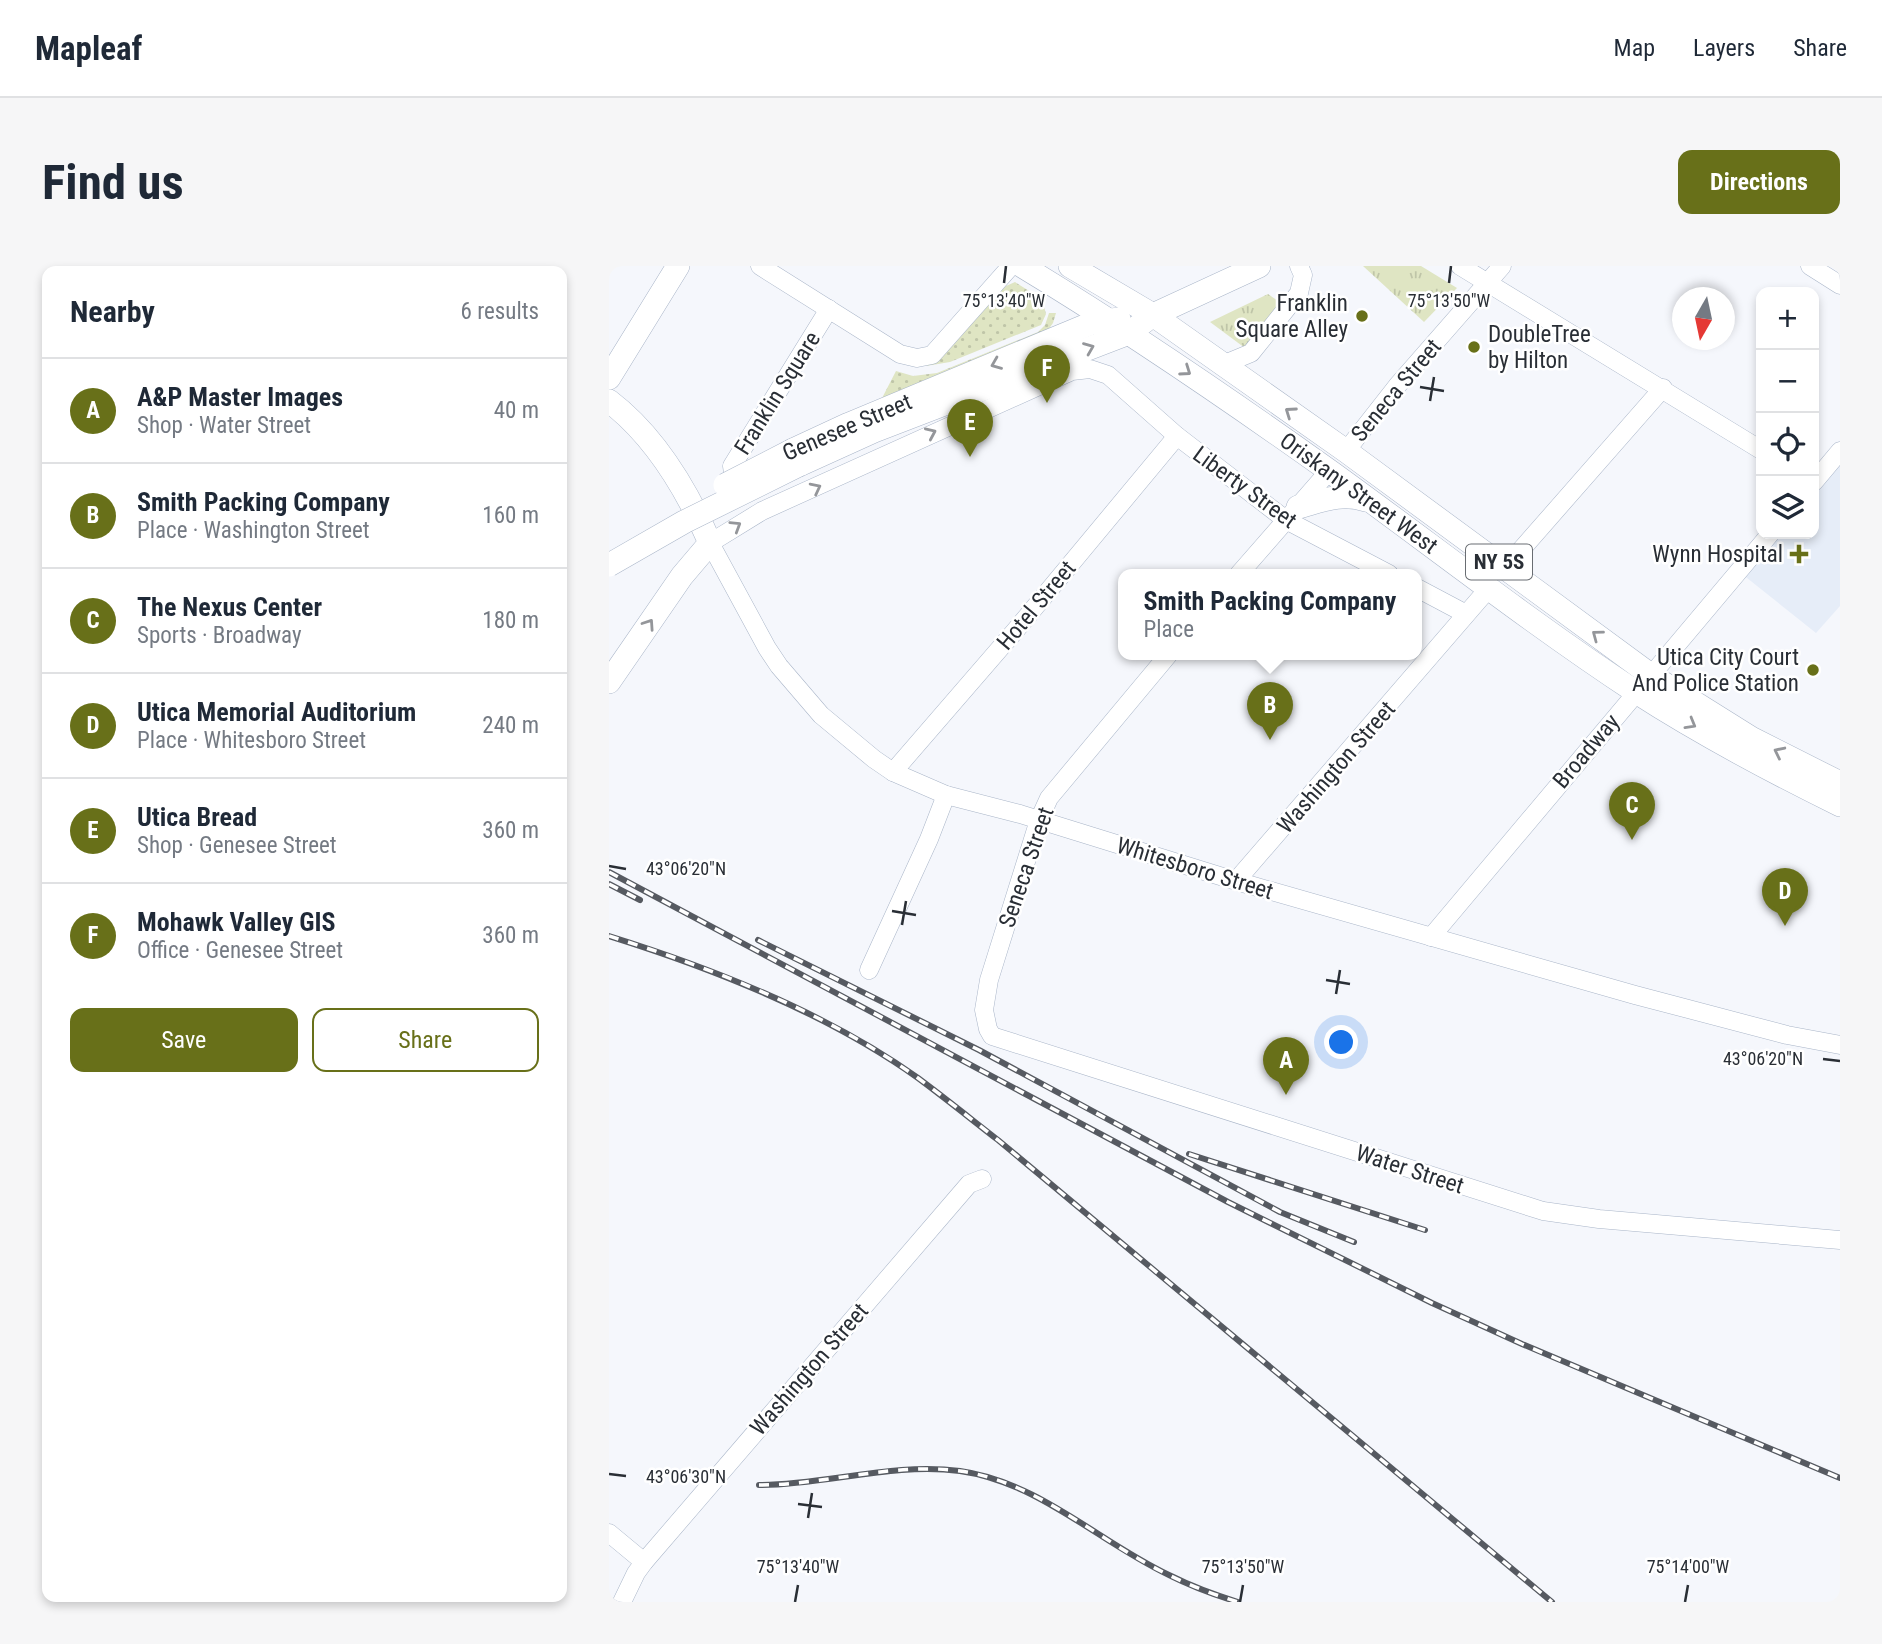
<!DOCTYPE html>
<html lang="en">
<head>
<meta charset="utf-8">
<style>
  :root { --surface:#fff; --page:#f6f6f7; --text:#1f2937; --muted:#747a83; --line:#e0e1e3; --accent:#687019 }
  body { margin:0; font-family:"Roboto Condensed",sans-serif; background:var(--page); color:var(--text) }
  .controls { position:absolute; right:21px; top:21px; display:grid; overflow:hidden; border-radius:14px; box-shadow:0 4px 10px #0003 }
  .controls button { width:63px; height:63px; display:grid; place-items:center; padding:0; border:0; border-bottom:2px solid var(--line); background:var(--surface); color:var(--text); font:35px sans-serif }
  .compass { position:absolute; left:1063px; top:21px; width:63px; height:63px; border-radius:50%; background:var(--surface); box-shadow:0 4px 10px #0003; rotate:189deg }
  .you { position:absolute; left:733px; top:777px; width:24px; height:24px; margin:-18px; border:5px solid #fff; border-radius:50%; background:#1a73e8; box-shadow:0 0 0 10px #1a73e833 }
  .badge { display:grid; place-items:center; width:46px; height:46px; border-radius:50%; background:var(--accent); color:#fff; font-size:23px; font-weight:700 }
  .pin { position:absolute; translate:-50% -58px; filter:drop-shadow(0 2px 4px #0008) }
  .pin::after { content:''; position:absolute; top:37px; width:24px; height:21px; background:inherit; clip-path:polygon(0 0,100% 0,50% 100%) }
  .popup { position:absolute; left:509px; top:303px; width:304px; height:91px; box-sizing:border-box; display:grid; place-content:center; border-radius:14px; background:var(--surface); filter:drop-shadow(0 2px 5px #0005); font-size:23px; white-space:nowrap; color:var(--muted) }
  .popup b { font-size:26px; color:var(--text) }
  .popup::after { content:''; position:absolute; left:50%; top:100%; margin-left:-14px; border:14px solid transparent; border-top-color:var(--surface) }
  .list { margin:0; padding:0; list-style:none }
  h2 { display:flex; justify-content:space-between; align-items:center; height:91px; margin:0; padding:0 28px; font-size:30px }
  h2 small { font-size:23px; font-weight:400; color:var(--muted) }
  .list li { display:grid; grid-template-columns:46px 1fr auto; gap:21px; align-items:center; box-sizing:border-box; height:105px; padding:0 28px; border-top:2px solid var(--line) }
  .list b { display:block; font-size:26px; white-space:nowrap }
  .list p { margin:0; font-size:23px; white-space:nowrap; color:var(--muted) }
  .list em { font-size:23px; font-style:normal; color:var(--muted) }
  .actions { display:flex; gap:14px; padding:21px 28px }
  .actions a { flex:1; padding:16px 0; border:2px solid var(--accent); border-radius:14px; text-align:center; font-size:24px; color:var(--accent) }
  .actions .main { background:var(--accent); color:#fff }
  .icon { flex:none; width:38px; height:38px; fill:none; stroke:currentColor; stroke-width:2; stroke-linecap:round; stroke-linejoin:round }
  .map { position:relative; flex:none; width:1231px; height:1336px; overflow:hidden; border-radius:14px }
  header { display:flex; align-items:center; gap:42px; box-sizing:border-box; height:98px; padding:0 35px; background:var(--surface); border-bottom:2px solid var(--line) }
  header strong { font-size:33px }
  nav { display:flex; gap:38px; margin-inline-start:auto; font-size:24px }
  .intro { display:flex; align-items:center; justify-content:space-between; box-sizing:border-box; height:168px; padding:0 42px }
  h1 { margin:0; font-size:49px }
  .button { padding:18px 32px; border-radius:14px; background:var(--accent); color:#fff; font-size:24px; font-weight:700 }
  main { display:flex; gap:42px; padding:0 42px }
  aside { flex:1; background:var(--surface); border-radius:14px; box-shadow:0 4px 10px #0003 }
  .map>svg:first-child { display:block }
  .built { fill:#e6edf8 }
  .grass { fill:url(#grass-dots) }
  .park { fill:url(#park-tufts) }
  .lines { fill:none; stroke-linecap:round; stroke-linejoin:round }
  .minor-casing { stroke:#a9b5c8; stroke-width:19 }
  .major-casing { stroke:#a9b5c8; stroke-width:24 }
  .minor { stroke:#fff; stroke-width:18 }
  .major { stroke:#fff; stroke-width:23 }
  .rail-casing { stroke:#565a61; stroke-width:6 }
  .rail { stroke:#fff; stroke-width:3.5; stroke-dasharray:10; stroke-linecap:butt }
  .major-bridge-casing { stroke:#a9b5c8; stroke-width:24; stroke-linecap:butt }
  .major-bridge { stroke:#fff; stroke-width:23 }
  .oneway { stroke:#94969a }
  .ticks { fill:none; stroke:#292e35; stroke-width:2.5 }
  .poi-dot { fill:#687019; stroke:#fff; stroke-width:2.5 }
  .labels { text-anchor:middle; stroke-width:5; stroke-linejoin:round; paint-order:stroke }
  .shield { fill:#fff; stroke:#696d72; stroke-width:2 }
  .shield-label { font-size:21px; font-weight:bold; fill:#292e35 }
  .poi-label { font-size:23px; fill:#292e35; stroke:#fff; text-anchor:end }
  .street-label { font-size:23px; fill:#292e35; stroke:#fff }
  .ticks-label { font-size:18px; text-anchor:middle; fill:#292e35; stroke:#fff; stroke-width:5; stroke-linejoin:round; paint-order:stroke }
</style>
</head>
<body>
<header>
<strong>Mapleaf</strong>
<nav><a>Map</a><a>Layers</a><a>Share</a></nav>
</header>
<div class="intro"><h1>Find us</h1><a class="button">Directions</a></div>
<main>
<aside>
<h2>Nearby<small>6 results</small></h2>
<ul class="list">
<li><span class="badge">A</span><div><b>A&amp;P Master Images</b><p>Shop · Water Street</p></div><em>40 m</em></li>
<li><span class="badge">B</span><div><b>Smith Packing Company</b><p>Place · Washington Street</p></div><em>160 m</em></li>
<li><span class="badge">C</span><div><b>The Nexus Center</b><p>Sports · Broadway</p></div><em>180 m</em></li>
<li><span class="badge">D</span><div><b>Utica Memorial Auditorium</b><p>Place · Whitesboro Street</p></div><em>240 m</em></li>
<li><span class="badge">E</span><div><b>Utica Bread</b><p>Shop · Genesee Street</p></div><em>360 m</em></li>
<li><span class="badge">F</span><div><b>Mohawk Valley GIS</b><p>Office · Genesee Street</p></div><em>360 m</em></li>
</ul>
<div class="actions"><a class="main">Save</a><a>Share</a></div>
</aside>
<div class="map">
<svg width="1231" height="1336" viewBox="0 0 1231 1336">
  <defs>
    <pattern id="grass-dots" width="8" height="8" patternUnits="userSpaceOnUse" patternTransform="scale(1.75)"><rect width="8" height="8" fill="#dfe5c3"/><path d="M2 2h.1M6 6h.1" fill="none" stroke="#bfc5a8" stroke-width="1.8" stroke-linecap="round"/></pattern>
    <pattern id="park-tufts" width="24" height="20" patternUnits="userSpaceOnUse" patternTransform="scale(1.75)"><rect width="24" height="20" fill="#dfe5c3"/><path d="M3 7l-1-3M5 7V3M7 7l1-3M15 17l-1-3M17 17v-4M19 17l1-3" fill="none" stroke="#bfc5a8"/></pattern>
  </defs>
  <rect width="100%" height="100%" fill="#f5f7fc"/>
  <polygon class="built" points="1231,192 1231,340 1207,367 1133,308 1167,268 1205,268 1205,223"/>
  <g class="grass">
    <polygon points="406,16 433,33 437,48 432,59 341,96 317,100 323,97 397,20"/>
    <polygon points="440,47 447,47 444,57 436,68 271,136 287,105 304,110 328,107 429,66 436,59"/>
  </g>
  <g class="park">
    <polygon points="754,0 812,0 848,22 815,56"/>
    <polygon points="659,28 672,37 636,82 601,56"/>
  </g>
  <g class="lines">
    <defs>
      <g id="minor">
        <polyline points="151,0 291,88 308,92 323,89 402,0"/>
        <polyline points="851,0 1152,184"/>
        <polyline points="1201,0 1231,19"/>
        <polyline points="613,99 642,87 690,27 694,9 690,0"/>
        <polyline points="737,185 788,120 893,0"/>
        <polyline points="1205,216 1231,185"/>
        <polyline points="136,222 124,207 123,200 220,43"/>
        <polyline points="897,301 1054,122"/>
        <polyline points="630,308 720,205"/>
        <polyline points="780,308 677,254 568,170 499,109 481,103 463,105 153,245 101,277 158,382 170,400 212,449 265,493 284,506 337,529 411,548 627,615 1026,729 1178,769 1231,779"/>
        <polyline points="808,322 857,348"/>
        <polyline points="560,388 440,532 430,554 380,714 375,744 379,763 383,770 934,945 990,953 1231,974"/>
        <polyline points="284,506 406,365 568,170"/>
        <polyline points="627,615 880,322"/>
        <polyline points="822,671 1161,268"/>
        <polyline points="260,704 320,573 337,529"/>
        <polyline points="0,1267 35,1296"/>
        <polyline points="13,1336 27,1307 35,1296 360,918 373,913"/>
      </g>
      <g id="major">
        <path d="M 413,0 C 519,64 621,134 722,206 C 823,279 922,357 1027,426 C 1092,468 1162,505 1231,539"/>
        <polyline points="461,0 544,49 737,185 1043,410 1142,472 1231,517"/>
        <polyline points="0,112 69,0"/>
        <path d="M 0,135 C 46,170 78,224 101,277 L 73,310 L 0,416"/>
        <polyline points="184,184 240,158 483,57 510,53"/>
        <polyline points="190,199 265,165 520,67 544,49 650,0"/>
        <path d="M 689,241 C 712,235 733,226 757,234"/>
      </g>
    </defs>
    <use href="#minor" class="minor-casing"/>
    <use href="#major" class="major-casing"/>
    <use href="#minor" class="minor"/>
    <use href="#major" class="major"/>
    <defs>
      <g id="rail">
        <polyline points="0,606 619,936 823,1037 913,1078 1231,1212"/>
        <polyline points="0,618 31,634"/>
        <path d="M 0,670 C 106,703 218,747 309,812 C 336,832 362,853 389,874 L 943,1336"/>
        <polyline points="149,674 370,784 671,946 745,976"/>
        <polyline points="580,888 816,964"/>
        <path d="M 150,1219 C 217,1219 284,1196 351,1205 C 430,1216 490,1276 560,1309 C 582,1320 606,1329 629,1336"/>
      </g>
    </defs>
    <use href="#rail" class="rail-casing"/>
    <use href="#rail" class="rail"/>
    <defs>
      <g id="major-bridge">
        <polyline points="116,219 184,184"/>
        <polyline points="0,299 75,256 190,199"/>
      </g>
    </defs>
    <use href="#major-bridge" class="major-bridge-casing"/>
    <use href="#major-bridge" class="major-bridge"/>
  </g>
  <defs><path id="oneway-chevron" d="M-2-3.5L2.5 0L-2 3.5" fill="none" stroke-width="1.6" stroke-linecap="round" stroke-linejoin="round" transform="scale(1.75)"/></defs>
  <g class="oneway">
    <use href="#oneway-chevron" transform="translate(480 82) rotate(-22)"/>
    <use href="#oneway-chevron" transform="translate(387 98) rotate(158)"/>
    <use href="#oneway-chevron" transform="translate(577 105) rotate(35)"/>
    <use href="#oneway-chevron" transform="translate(681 146) rotate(-145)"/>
    <use href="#oneway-chevron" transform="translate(322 167) rotate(-24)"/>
    <use href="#oneway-chevron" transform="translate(207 222) rotate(-27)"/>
    <use href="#oneway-chevron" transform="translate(127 260) rotate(-32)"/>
    <use href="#oneway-chevron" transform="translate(40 358) rotate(-56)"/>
    <use href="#oneway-chevron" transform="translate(988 369) rotate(-143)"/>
    <use href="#oneway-chevron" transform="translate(1082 458) rotate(30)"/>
    <use href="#oneway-chevron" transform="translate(1170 486) rotate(-154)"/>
  </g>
  <path class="ticks" d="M 395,17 L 397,0M 840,17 L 842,0M 811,121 L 835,125M 821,135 L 825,111M 0,600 L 17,603M 283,645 L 307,649M 293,659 L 297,635M 717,714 L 741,718M 727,728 L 731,704M 1214,793 L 1231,795M 0,1208 L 17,1210M 189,1238 L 213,1241M 199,1252 L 203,1227M 186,1336 L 189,1319M 631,1336 L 634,1319M 1076,1336 L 1079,1319"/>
  <g class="poi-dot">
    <circle cx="753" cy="50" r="7"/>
    <circle cx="865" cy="81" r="7"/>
    <path d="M1186.5 277.5h7v7h7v7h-7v7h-7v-7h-7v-7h7z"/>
    <circle cx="1204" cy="404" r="7"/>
  </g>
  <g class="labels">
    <rect class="shield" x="857" y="278.5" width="66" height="35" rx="5"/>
    <g class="shield-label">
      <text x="890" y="303">NY 5S</text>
    </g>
    <g class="poi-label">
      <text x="739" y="45">Franklin<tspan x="739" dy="26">Square Alley</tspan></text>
      <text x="879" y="76" text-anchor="start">DoubleTree<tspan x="879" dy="26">by Hilton</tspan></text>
      <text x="1174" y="296">Wynn Hospital</text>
      <text x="1190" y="399">Utica City Court<tspan x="1190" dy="26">And Police Station</tspan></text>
    </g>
    <g class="street-label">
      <text transform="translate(787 124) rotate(-50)" y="8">Seneca Street</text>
      <text transform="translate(168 127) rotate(-58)" y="8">Franklin Square</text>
      <text transform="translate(238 161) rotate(-23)" y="8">Genesee Street</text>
      <text transform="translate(636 221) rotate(36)" y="8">Liberty Street</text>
      <text transform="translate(750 227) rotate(36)" y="8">Oriskany Street West</text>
      <text transform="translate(427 339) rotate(-50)" y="8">Hotel Street</text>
      <text transform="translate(977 485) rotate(-50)" y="8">Broadway</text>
      <text transform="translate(727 501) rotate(-49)" y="8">Washington Street</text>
      <text transform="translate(417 601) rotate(-71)" y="8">Seneca Street</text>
      <text transform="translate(586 602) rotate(17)" y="8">Whitesboro Street</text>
      <text transform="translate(801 903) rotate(18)" y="8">Water Street</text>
      <text transform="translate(200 1103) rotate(-49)" y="8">Washington Street</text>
    </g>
  </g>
  <g class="ticks-label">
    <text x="395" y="41">75°13'40"W</text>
    <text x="840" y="41">75°13'50"W</text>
    <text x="77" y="609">43°06'20"N</text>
    <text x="1154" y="799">43°06'20"N</text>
    <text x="77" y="1217">43°06'30"N</text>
    <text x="189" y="1307">75°13'40"W</text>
    <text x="634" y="1307">75°13'50"W</text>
    <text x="1079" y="1307">75°14'00"W</text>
  </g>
</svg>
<div class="controls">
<button>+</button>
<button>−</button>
<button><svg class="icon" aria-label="locate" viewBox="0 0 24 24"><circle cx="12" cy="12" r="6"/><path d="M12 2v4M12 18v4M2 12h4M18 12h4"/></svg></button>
<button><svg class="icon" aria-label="layers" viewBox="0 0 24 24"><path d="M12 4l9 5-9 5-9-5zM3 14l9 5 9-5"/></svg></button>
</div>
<svg class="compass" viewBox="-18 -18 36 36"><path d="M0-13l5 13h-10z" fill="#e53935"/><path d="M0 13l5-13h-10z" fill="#747a83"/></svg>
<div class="you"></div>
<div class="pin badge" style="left:677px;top:829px">A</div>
<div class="pin badge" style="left:661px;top:474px">B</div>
<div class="popup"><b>Smith Packing Company</b>Place</div>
<div class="pin badge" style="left:1023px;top:574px">C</div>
<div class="pin badge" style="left:1176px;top:660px">D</div>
<div class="pin badge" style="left:361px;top:191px">E</div>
<div class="pin badge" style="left:438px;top:137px">F</div>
</div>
</main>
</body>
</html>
